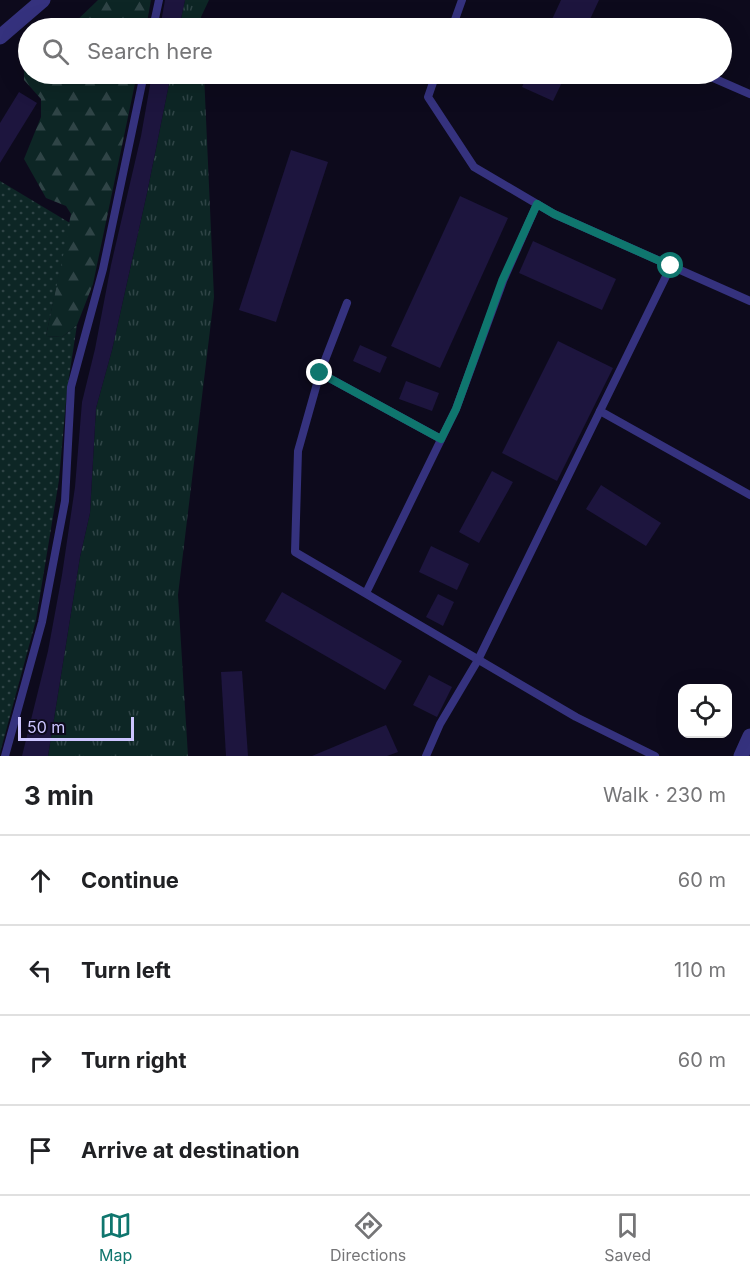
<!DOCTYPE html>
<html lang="en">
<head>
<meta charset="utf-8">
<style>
  :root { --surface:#fff; --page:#f2f2f2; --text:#202124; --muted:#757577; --line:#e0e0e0; --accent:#0f766e }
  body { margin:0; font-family:Inter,sans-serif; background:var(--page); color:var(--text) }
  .controls { position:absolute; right:18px; bottom:18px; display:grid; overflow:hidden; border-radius:12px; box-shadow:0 6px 24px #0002 }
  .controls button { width:54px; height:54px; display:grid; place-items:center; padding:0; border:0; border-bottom:2px solid var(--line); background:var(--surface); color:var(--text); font:30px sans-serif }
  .scale { position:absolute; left:18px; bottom:15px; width:116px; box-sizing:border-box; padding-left:6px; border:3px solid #ccc5ff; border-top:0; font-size:16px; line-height:21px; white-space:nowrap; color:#ccc5ff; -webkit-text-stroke:4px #0d0a1c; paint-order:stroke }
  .stop { position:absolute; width:18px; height:18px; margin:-14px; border:4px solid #0f766e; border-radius:50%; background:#fff }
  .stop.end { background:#0f766e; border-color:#fff; box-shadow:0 2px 6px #0008 }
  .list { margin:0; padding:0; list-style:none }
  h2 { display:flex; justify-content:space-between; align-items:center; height:78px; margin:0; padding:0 24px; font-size:26px }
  h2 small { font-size:20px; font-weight:400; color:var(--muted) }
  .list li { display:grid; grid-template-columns:39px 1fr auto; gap:18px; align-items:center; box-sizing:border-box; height:90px; padding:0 24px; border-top:2px solid var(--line) }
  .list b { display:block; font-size:22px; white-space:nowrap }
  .list em { font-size:20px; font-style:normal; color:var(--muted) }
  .icon { flex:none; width:33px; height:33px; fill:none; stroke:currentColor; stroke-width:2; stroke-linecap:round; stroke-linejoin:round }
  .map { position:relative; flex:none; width:750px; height:756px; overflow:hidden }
  .search { position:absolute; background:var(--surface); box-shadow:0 6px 24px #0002; left:18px; right:18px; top:18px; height:66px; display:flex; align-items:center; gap:15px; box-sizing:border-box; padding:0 21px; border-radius:33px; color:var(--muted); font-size:22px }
  .sheet { height:438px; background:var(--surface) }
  nav { display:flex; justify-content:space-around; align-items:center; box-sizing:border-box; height:84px; border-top:2px solid var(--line); background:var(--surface); font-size:16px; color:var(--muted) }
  nav a { display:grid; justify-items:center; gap:3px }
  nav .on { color:var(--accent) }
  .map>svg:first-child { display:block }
  .grass { fill:url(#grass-tufts) }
  .forest { fill:url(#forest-firs) }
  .garden { fill:url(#garden-dots) }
  .building { fill:#1d153e }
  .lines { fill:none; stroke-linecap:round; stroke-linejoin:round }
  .service { stroke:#35327e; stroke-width:8 }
  .minor { stroke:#35327e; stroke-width:15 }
  .route { stroke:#0f766e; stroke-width:8 }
</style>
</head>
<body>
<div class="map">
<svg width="750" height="756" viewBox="0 0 750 756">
  <defs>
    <pattern id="grass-tufts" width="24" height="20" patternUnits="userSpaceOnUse" patternTransform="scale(1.5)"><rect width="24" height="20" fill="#0d2625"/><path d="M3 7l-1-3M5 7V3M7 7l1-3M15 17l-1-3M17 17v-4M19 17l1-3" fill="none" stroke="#2f4446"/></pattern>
    <pattern id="forest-firs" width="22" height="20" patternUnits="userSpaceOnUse" patternTransform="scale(1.5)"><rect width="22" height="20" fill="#0d2625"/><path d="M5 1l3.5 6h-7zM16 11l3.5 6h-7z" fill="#2f4446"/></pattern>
    <pattern id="garden-dots" width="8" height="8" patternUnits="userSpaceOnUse" patternTransform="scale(1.5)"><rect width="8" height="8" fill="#0d2625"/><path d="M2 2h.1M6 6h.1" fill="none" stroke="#2f4446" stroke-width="1.8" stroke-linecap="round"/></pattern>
  </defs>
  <rect width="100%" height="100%" fill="#0d0a1c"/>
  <g class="grass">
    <polygon points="185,0 209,0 201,17 202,28 179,28"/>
    <polygon points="171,74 204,74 214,297 178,595 188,756 48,756 80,557 90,513 96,408 112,350 147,193"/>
  </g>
  <g class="forest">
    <polygon points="98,0 151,0 146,28 69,28"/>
    <polygon points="28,66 28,74 137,74 93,284 77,325 62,337 46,336 71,214 66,206 46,198 24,159 41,117 41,99 24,80 24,71"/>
  </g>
  <polygon class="garden" points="0,181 70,223 46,336 62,337 77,325 67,390 59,480 36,620 0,753"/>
  <g class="building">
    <polygon points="165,0 185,0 179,28 160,28"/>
    <polygon points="561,0 599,0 586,28 548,28"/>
    <polygon points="152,74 171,74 147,193 112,350 96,408 90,513 80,557 48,756 22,756 48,651 62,575 75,487 82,402 95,349 111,265 141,136"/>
    <polygon points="528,74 566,74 553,101 522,87"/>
    <polygon points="19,92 37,103 0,163 0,123"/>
    <polygon points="291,150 328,162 276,322 239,310"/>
    <polygon points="460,196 508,218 440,368 391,346"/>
    <polygon points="533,241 616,279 602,310 519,273"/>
    <polygon points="558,341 613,368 557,481 502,453"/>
    <polygon points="360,345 387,357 380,373 353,361"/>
    <polygon points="406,381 439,393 432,411 399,399"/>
    <polygon points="492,471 513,482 479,543 459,532"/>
    <polygon points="601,485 661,523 646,546 586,509"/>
    <polygon points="431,546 469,564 457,590 419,572"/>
    <polygon points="282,592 402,661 385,690 265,621"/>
    <polygon points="438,594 454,602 443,626 426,617"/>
    <polygon points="242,671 248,756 226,756 221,672"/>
    <polygon points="429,675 452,687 437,717 413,705"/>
    <polygon points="386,725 398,752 387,756 312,756"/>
  </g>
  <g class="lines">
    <g class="service">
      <polyline points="153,28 159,0"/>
      <polyline points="452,28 462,0"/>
      <polyline points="436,74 428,97 474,167 554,214 750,301"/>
      <polyline points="704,74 750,94"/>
      <polyline points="347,303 320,373 298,451 295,552 576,717 655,756"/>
      <polyline points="320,373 441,439"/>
      <polyline points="600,411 750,495"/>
      <polyline points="366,593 456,409 503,281 537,204"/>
      <polyline points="5,756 42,622 65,501 71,387 103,269 144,74"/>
      <polyline points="426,756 440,724 478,660 671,266"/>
    </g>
    <g class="minor">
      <polyline points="0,37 43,0"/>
      <polyline points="741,756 750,736"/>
    </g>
  </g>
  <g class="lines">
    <polyline class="route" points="320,373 441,439 456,409 502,281 537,204 554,214 671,266"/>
  </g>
</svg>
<div class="controls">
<button><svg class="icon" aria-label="locate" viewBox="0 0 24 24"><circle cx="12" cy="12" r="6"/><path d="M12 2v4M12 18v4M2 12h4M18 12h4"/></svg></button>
</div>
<div class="scale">50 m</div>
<div class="stop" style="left:671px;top:266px"></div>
<div class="stop end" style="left:320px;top:373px"></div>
<div class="search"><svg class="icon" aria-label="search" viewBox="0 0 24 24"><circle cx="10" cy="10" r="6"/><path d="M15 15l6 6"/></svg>Search here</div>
</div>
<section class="sheet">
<h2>3 min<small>Walk · 230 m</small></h2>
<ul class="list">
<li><svg class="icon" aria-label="ahead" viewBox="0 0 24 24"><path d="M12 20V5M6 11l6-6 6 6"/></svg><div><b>Continue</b></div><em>60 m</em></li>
<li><svg class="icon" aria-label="left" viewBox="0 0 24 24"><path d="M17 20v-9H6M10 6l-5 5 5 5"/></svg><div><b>Turn left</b></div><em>110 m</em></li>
<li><svg class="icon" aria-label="right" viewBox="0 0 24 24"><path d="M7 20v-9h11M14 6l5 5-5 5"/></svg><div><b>Turn right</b></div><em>60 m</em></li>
<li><svg class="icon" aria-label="arrive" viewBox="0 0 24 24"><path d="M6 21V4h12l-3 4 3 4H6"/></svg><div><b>Arrive at destination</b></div></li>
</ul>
</section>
<nav>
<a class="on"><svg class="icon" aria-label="map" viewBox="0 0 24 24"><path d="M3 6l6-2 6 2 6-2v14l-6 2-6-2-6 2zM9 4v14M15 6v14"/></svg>Map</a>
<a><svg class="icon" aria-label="directions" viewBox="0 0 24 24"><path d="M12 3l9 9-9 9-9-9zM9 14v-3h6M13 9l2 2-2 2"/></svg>Directions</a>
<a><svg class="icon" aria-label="saved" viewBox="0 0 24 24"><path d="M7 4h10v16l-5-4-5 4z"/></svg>Saved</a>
</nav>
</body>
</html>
